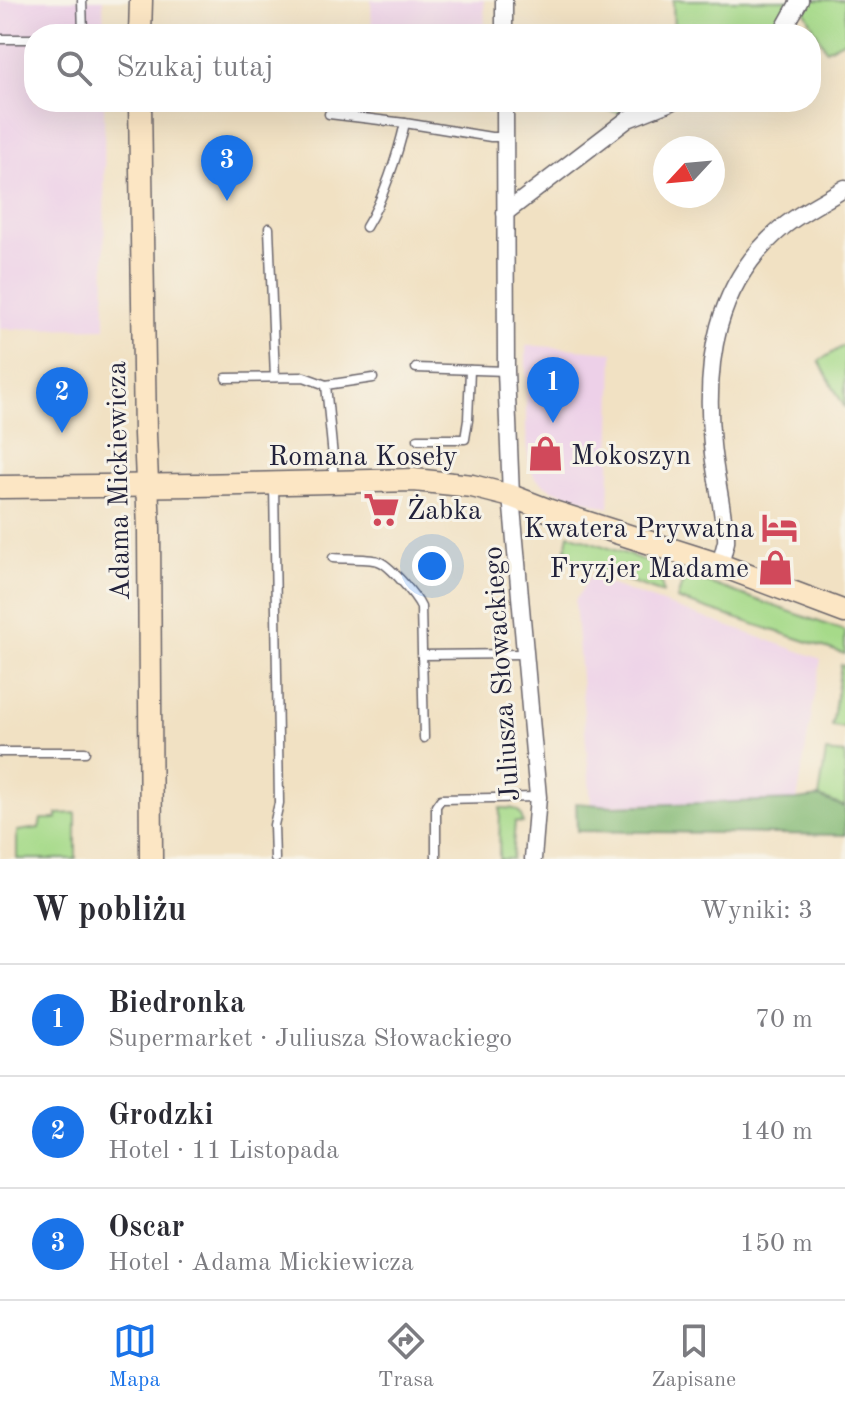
<!DOCTYPE html>
<html lang="pl">
<head>
<meta charset="utf-8">
<style>
  :root { --surface:#fff; --page:#f2f2f3; --text:#2b2b33; --muted:#7c7c81; --line:#e1e1e2; --accent:#1a73e8 }
  body { margin:0; font-family:"Old Standard TT",serif; background:var(--page); color:var(--text) }
  .compass { position:absolute; left:653px; top:136px; width:72px; height:72px; border-radius:50%; background:var(--surface); box-shadow:0 8px 32px #0002; rotate:244deg }
  .you { position:absolute; left:432px; top:566px; width:28px; height:28px; margin:-20px; border:6px solid #fff; border-radius:50%; background:#1a73e8; box-shadow:0 0 0 12px #1a73e833 }
  .badge { display:grid; place-items:center; width:52px; height:52px; border-radius:50%; background:var(--accent); color:#fff; font-size:26px; font-weight:700 }
  .pin { position:absolute; translate:-50% -66px; filter:drop-shadow(0 2px 4px #0008) }
  .pin::after { content:''; position:absolute; top:42px; width:28px; height:24px; background:inherit; clip-path:polygon(0 0,100% 0,50% 100%) }
  .list { margin:0; padding:0; list-style:none }
  h2 { display:flex; justify-content:space-between; align-items:center; height:104px; margin:0; padding:0 32px; font-size:34px }
  h2 small { font-size:26px; font-weight:400; color:var(--muted) }
  .list li { display:grid; grid-template-columns:52px 1fr auto; gap:24px; align-items:center; box-sizing:border-box; height:112px; padding:0 32px; border-top:2px solid var(--line) }
  .list b { display:block; font-size:30px; white-space:nowrap }
  .list p { margin:0; font-size:26px; white-space:nowrap; color:var(--muted) }
  .list em { font-size:26px; font-style:normal; color:var(--muted) }
  .icon { flex:none; width:44px; height:44px; fill:none; stroke:currentColor; stroke-width:2; stroke-linecap:round; stroke-linejoin:round }
  .map { position:relative; flex:none; width:845px; height:859px; overflow:hidden }
  .search { position:absolute; background:var(--surface); box-shadow:0 8px 32px #0002; left:24px; right:24px; top:24px; height:88px; display:flex; align-items:center; gap:20px; box-sizing:border-box; padding:0 28px; border-radius:32px; color:var(--muted); font-size:30px }
  .sheet { height:440px; background:var(--surface) }
  nav { display:flex; justify-content:space-around; align-items:center; box-sizing:border-box; height:112px; border-top:2px solid var(--line); background:var(--surface); font-size:22px; color:var(--muted) }
  nav a { display:grid; justify-items:center; gap:4px }
  nav .on { color:var(--accent) }
  .map>svg:first-child { display:block }
  .built { fill:#edd0e8 }
  .green { fill:#a6da89; stroke:#647e62; stroke-width:2 }
  .forest { fill:#84ba75; stroke:#536e58; stroke-width:2 }
  .lines { fill:none; stroke-linecap:round; stroke-linejoin:round }
  .lane-casing { stroke:#6a656b; stroke-width:11 }
  .street-casing { stroke:#6a656b; stroke-width:19 }
  .secondary-casing { stroke:#6a656b; stroke-width:25 }
  .lane { stroke:#fff; stroke-width:8 }
  .street { stroke:#fff; stroke-width:16 }
  .secondary { stroke:#fce6c4; stroke-width:22 }
  .labels { text-anchor:middle; stroke-width:6; stroke-linejoin:round; paint-order:stroke }
  .poi-label { font-size:28px; fill:#22223b; stroke:#f7f3e8; text-anchor:start }
  .street-label { font-size:28px; fill:#22223b; stroke:#f7f3e8 }
</style>
</head>
<body>
<div class="map">
<svg width="845" height="859" viewBox="0 0 845 859">
  <rect width="100%" height="100%" fill="#f7f3e8"/>
  <filter id="ink" filterUnits="userSpaceOnUse"><feTurbulence type="fractalNoise" baseFrequency=".0125" numOctaves="2"/><feDisplacementMap in="SourceGraphic" scale="16" xChannelSelector="R" yChannelSelector="G"/><feConvolveMatrix kernelMatrix="1 2 1 2 8 2 1 2 1" color-interpolation-filters="sRGB"/></filter>
  <filter id="wash" filterUnits="userSpaceOnUse"><feTurbulence type="fractalNoise" baseFrequency=".006" numOctaves="4" result="noise"/><feDisplacementMap in="SourceGraphic" scale="32" xChannelSelector="R" yChannelSelector="G"/><feGaussianBlur stdDeviation="1.8" result="paint"/><feColorMatrix in="noise" values="0 0 0 0 0 0 0 0 0 0 0 0 0 0 0 0 0 1.4 0 .05"/><feComposite in="paint" operator="in"/></filter>
  <g filter="url(#wash)">
    <rect width="100%" height="100%" fill="#f1e1c3"/>
    <g class="built">
      <polygon points="0,0 103,0 104,34 34,34 34,102 104,102 105,328 0,329"/>
      <polygon points="371,0 484,0 485,34 372,34"/>
      <polygon points="526,345 613,352 609,508 551,489 535,478 529,465 526,431"/>
      <polygon points="589,577 821,659 797,800 591,805 575,601"/>
    </g>
    <g class="green">
      <polygon points="673,0 791,0 773,34 674,34"/>
      <polygon points="799,0 845,0 845,40 826,50"/>
      <polygon points="579,102 657,102 626,115"/>
      <polygon points="845,345 845,408 819,361"/>
      <polygon points="569,534 652,563 661,578 663,593 583,565 565,554"/>
      <polygon points="692,577 845,631 845,654 677,599 682,583"/>
      <polygon points="841,664 845,666 845,728 832,726"/>
      <polygon points="826,752 845,754 845,807 819,797"/>
      <path d="M 500,808 C 513,808 521,807 523,823 L 515,822 L 512,859 L 499,859 Z"/>
      <polygon points="76,813 76,859 17,859 17,831 39,828 41,819 57,819 57,814"/>
    </g>
    <polygon class="forest" points="819,797 845,807 845,835 577,831 576,803 613,806 797,800"/>
  </g>
  <g filter="url(#ink)">
    <g class="lines">
      <defs>
        <g id="lane">
          <polyline points="82,0 83,34"/>
          <polyline points="0,39 34,39"/>
          <polyline points="329,114 405,123 491,137 505,137"/>
          <path d="M 366,227 C 383,200 398,154 405,123"/>
          <polyline points="269,228 275,377"/>
          <polyline points="416,368 506,371"/>
          <polyline points="226,378 304,377 326,385 373,378"/>
          <polyline points="326,385 333,457 333,480"/>
          <polyline points="418,439 465,439 468,420 470,370"/>
          <polyline points="274,484 279,803 274,825 275,859"/>
          <path d="M 333,558 C 345,559 368,558 378,561 C 389,564 416,596 421,607 L 424,738"/>
          <polyline points="423,655 525,654"/>
          <polyline points="0,752 85,752"/>
          <polyline points="436,859 436,806 441,799 538,797"/>
        </g>
        <g id="street">
          <polyline points="504,0 504,34"/>
          <polyline points="781,34 800,0"/>
          <polyline points="505,102 506,371 511,496 538,797 533,859"/>
          <polyline points="505,213 628,119 671,102"/>
          <path d="M 720,565 C 722,558 724,549 726,542 C 727,532 723,521 722,511 C 719,489 714,467 712,445 C 704,363 715,283 783,227 C 801,212 825,201 845,188"/>
        </g>
        <g id="secondary">
          <polyline points="140,34 141,0"/>
          <polyline points="140,102 145,434 149,529 151,859"/>
          <polyline points="0,487 197,485 414,480 472,486 511,496 550,511 720,565 845,612"/>
        </g>
      </defs>
      <use href="#lane" class="lane-casing"/>
      <use href="#street" class="street-casing"/>
      <use href="#secondary" class="secondary-casing"/>
      <use href="#lane" class="lane"/>
      <use href="#street" class="street"/>
      <use href="#secondary" class="secondary"/>
    </g>
  </g>
  <defs>
    <symbol id="shop-bare" viewBox="-9 -9 18 18"><path d="M-5-2.5h2.3a2.7 3.5 0 0 1 5.4 0H5L5.5 6h-11ZM-1.5-2.5h3a1.5 2.3 0 0 0-3 0Z" fill="#d1495b" stroke="#f7f3e8" stroke-width="2.5" paint-order="stroke"/></symbol>
    <symbol id="supermarket-bare" viewBox="-9 -9 18 18"><path d="M-6-5.5h2.5l.6 2H6L4.5 2H-2.5L-4.4-4H-6ZM-1.5 3.2a1.3 1.3 0 1 0 .1 0ZM3 3.2a1.3 1.3 0 1 0 .1 0Z" fill="#d1495b" stroke="#f7f3e8" stroke-width="2.5" paint-order="stroke"/></symbol>
    <symbol id="hotel-bare" viewBox="-9 -9 18 18"><path d="M-6-4.5h1.5V1H6V5H4.5V3h-9V5H-6ZM-4 0a1.8 1.8 0 1 1 3.6 0ZM.5 0V-2.5h3Q6-2.5 6 0Z" fill="#d1495b" stroke="#f7f3e8" stroke-width="2.5" paint-order="stroke"/></symbol>
  </defs>
  <g fill-rule="evenodd">
    <use href="#shop-bare" x="520" y="428" width="51" height="51"/>
    <use href="#supermarket-bare" x="356" y="484" width="51" height="51"/>
    <use href="#hotel-bare" x="754" y="502" width="51" height="51"/>
    <use href="#shop-bare" x="750" y="542" width="51" height="51"/>
  </g>
  <g class="labels">
    <g class="poi-label">
      <text x="571" y="464">Mokoszyn</text>
      <text x="407" y="519">Żabka</text>
      <text x="754" y="537" text-anchor="end">Kwatera Prywatna</text>
      <text x="749" y="577" text-anchor="end">Fryzjer Madame</text>
    </g>
    <g class="street-label">
      <text x="363" y="465">Romana Koseły</text>
      <text transform="translate(117 481) rotate(-91)" y="10">Adama Mickiewicza</text>
      <text transform="translate(500 674) rotate(-94)" y="10">Juliusza Słowackiego</text>
    </g>
  </g>
</svg>
<svg class="compass" viewBox="-18 -18 36 36"><path d="M0-13l5 13h-10z" fill="#e53935"/><path d="M0 13l5-13h-10z" fill="#7c7c81"/></svg>
<div class="you"></div>
<div class="pin badge" style="left:553px;top:423px">1</div>
<div class="pin badge" style="left:62px;top:433px">2</div>
<div class="pin badge" style="left:227px;top:201px">3</div>
<div class="search"><svg class="icon" aria-label="search" viewBox="0 0 24 24"><circle cx="10" cy="10" r="6"/><path d="M15 15l6 6"/></svg>Szukaj tutaj</div>
</div>
<section class="sheet">
<h2>W pobliżu<small>Wyniki: 3</small></h2>
<ul class="list">
<li><span class="badge">1</span><div><b>Biedronka</b><p>Supermarket · Juliusza Słowackiego</p></div><em>70 m</em></li>
<li><span class="badge">2</span><div><b>Grodzki</b><p>Hotel · 11 Listopada</p></div><em>140 m</em></li>
<li><span class="badge">3</span><div><b>Oscar</b><p>Hotel · Adama Mickiewicza</p></div><em>150 m</em></li>
</ul>
</section>
<nav>
<a class="on"><svg class="icon" aria-label="map" viewBox="0 0 24 24"><path d="M3 6l6-2 6 2 6-2v14l-6 2-6-2-6 2zM9 4v14M15 6v14"/></svg>Mapa</a>
<a><svg class="icon" aria-label="directions" viewBox="0 0 24 24"><path d="M12 3l9 9-9 9-9-9zM9 14v-3h6M13 9l2 2-2 2"/></svg>Trasa</a>
<a><svg class="icon" aria-label="saved" viewBox="0 0 24 24"><path d="M7 4h10v16l-5-4-5 4z"/></svg>Zapisane</a>
</nav>
</body>
</html>
